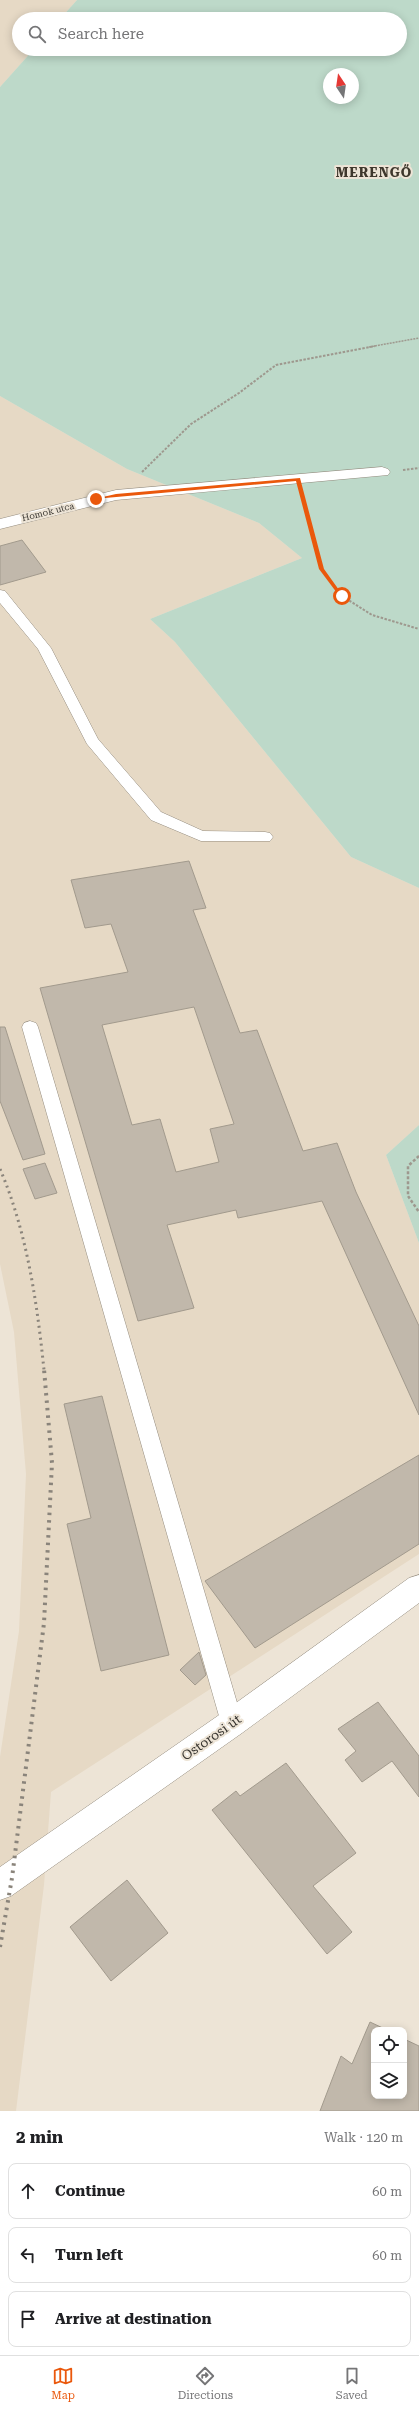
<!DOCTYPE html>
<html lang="en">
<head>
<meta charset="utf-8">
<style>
  :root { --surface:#fff; --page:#f6f6f6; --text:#202124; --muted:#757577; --line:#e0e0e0; --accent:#ea580c }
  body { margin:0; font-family:"Roboto Serif",serif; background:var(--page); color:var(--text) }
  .controls { position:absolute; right:12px; bottom:12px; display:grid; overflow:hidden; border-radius:8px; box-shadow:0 2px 10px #0003 }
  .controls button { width:36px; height:36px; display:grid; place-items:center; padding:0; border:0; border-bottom:1px solid var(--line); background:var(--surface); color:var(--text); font:20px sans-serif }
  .compass { position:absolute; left:323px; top:68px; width:36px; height:36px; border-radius:50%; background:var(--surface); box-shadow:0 2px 10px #0003; rotate:347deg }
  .stop { position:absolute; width:12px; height:12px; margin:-9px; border:3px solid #ea580c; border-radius:50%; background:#fff }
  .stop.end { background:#ea580c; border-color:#fff; box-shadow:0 1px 4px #0008 }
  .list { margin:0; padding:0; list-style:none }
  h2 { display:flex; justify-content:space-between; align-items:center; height:52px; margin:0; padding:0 16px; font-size:17px }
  h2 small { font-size:13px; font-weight:400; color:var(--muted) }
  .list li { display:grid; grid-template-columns:26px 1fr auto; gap:12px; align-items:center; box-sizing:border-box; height:56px; margin:0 8px 8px; padding:0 8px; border:1px solid var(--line); border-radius:8px }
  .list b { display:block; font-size:15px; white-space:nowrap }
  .list em { font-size:13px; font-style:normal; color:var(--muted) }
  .icon { flex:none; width:22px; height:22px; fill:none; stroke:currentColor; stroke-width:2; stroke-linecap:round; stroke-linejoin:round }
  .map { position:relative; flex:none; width:419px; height:2111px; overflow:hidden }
  .search { position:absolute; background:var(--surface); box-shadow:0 2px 10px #0003; left:12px; right:12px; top:12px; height:44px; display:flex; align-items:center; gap:10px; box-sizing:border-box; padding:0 14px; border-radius:22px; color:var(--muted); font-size:15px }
  .sheet { height:244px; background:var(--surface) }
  nav { display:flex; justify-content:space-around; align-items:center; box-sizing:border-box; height:56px; border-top:1px solid var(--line); background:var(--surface); font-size:11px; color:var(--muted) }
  nav a { display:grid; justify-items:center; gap:2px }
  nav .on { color:var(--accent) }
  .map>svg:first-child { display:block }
  .built { fill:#e6d9c5 }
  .green { fill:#bdd9c9; fill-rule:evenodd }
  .building { fill:#c1b8ab; stroke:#a29a8d; fill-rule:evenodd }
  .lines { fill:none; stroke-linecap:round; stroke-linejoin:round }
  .service-casing { stroke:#948c7f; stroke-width:1 }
  .minor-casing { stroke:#948c7f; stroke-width:1 }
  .secondary-casing { stroke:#948c7f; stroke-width:1 }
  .path-far2 { stroke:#9e988e; stroke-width:1.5; stroke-dasharray:2 1; stroke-linecap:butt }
  .path-far1 { stroke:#9e988e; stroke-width:2; stroke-dasharray:2.5 1.5; stroke-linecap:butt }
  .path { stroke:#9e988e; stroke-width:2.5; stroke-dasharray:3 2; stroke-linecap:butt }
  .service { fill:#fff; fill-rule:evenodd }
  .minor { fill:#fff; fill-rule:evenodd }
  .secondary { fill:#fff; fill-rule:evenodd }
  .rail-far1 { stroke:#8a847b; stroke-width:3; stroke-dasharray:2 4; stroke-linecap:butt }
  .rail { stroke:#8a847b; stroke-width:4; stroke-dasharray:2.5 5; stroke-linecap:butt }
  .route { fill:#ea580c }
  .labels { text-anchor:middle; stroke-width:4; stroke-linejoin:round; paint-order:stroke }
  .far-street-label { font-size:9px; fill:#393631; stroke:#ede4d6 }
  .far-district-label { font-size:13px; font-weight:bold; letter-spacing:1px; fill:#3e372c; stroke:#ede4d6 }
  .near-street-label { font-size:13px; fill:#393631; stroke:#ede4d6 }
</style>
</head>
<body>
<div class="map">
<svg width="419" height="2111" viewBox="0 0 419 2111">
  <rect width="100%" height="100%" fill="#ede4d6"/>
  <g class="built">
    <polygon points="0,0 77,0 60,19 19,19 19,49 34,49 0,87"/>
    <polygon points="0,396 127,469 259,523 302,558 150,619 175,642 351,857 419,888 419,1125 386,1155 419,1243 419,1554 51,1792 44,1885 16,2111 0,2111 0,1757 19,1631 26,1474 14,1332 0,1264"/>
  </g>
  <g class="green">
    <path d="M 77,0 L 419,0 L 419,888 L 351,857 L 175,642 L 150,619 L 302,558 L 259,523 L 127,469 L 0,396 L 0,87 L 34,49 L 400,49 L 400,19 L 60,19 ZM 329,74 L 353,74 L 353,98 L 329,98 Z"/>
    <polygon points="419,1125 419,1243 386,1155"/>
  </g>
  <g class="building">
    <polygon points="22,540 46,572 0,585 0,546"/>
    <path d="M 189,861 L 206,908 L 193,910 L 240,1033 L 257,1030 L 303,1151 L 337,1143 L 356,1192 L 419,1326 L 419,1415 L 322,1201 L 238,1218 L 236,1210 L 167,1225 L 194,1308 L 138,1321 L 40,988 L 128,972 L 111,924 L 85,928 L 71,880 ZM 194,1007 L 234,1124 L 210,1129 L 219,1162 L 176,1172 L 160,1119 L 132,1125 L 102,1025 Z"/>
    <polygon points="0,1027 5,1027 45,1154 23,1160 0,1101"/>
    <polygon points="45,1163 57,1193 35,1199 23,1169"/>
    <polygon points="102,1396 169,1655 101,1671 67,1524 91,1518 64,1404"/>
    <polygon points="419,1455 419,1544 255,1648 205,1581"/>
    <polygon points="199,1652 206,1675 195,1685 180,1670"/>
    <polygon points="378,1702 419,1756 419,1797 392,1761 362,1782 345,1760 356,1751 338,1729"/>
    <polygon points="286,1763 356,1853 313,1886 352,1932 327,1954 212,1810 236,1791 240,1796"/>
    <polygon points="127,1880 168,1933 111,1981 70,1927"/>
    <polygon points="370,2022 387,2030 374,2030 374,2096 404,2096 404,2039 419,2046 419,2111 320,2111 341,2056 352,2064"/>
  </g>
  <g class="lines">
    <defs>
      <g id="service">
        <polygon points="0,590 5,591 51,648 98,739 161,812 203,831 265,832 270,833 273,837 270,841 201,841 151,820 87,744 38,649 0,603"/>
        <polygon points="30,1021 36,1023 38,1027 243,1723 240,1730 232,1734 224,1730 221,1723 22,1027 24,1023"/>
      </g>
      <polygon id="minor" points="382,467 388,469 390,472 388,475 116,500 0,529 0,519 116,490"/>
      <polygon id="secondary" points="419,1575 419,1603 242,1733 11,1896 0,1900 0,1867 222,1713 409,1578"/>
    </defs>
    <use href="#service" class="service-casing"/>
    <use href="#minor" class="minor-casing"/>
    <use href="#secondary" class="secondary-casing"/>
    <polyline class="path-far2" points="369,347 419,338"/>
    <g class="path-far1">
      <polyline points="403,470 419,468"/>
      <polyline points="142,472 191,424 239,393 276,365 375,346"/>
      <polyline points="303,498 321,569 342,596 372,615 419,629"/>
    </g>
    <polyline class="path" points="419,1156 408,1166 408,1196 419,1212"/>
    <use href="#service" class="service"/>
    <use href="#minor" class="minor"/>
    <use href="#secondary" class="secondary"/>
    <path class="rail-far1" d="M 0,1169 C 27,1232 37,1302 44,1370"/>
    <polyline class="rail" points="0,1947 12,1878 44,1623 52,1463 44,1369"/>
  </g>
  <polygon class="route" points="300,478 324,569 344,597 340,597 319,569 296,481 94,499 116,494"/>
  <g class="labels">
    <g class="far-street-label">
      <text transform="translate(48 512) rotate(-14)" y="3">Homok utca</text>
    </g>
    <g class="far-district-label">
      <text x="374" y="177">MERENGŐ</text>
    </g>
    <g class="near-street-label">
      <text transform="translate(211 1737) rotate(-35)" y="5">Ostorosi út</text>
    </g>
  </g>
</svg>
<div class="controls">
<button><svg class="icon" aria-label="locate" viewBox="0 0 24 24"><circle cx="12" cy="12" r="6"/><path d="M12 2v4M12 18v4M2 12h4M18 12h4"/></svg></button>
<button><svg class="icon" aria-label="layers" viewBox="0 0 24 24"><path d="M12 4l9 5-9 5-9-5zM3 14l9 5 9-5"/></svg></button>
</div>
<svg class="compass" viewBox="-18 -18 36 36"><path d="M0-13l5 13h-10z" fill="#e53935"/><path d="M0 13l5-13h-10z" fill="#757577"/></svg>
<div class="stop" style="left:342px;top:596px"></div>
<div class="stop end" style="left:96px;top:499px"></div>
<div class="search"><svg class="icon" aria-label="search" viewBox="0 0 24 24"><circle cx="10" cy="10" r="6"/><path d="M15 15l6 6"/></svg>Search here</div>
</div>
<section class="sheet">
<h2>2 min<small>Walk · 120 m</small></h2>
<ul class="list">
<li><svg class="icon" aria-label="ahead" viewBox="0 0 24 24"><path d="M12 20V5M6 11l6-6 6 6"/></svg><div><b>Continue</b></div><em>60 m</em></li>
<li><svg class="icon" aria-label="left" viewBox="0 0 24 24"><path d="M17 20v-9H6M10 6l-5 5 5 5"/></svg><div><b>Turn left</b></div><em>60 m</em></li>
<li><svg class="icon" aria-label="arrive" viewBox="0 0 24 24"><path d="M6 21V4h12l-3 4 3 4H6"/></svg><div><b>Arrive at destination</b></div></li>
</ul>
</section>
<nav>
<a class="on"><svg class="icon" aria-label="map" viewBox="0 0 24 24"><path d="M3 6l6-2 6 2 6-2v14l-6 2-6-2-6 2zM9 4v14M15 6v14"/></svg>Map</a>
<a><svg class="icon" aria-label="directions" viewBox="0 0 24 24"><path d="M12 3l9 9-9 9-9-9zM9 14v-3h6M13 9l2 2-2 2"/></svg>Directions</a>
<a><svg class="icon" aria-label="saved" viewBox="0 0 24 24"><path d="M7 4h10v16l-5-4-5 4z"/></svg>Saved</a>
</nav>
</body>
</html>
